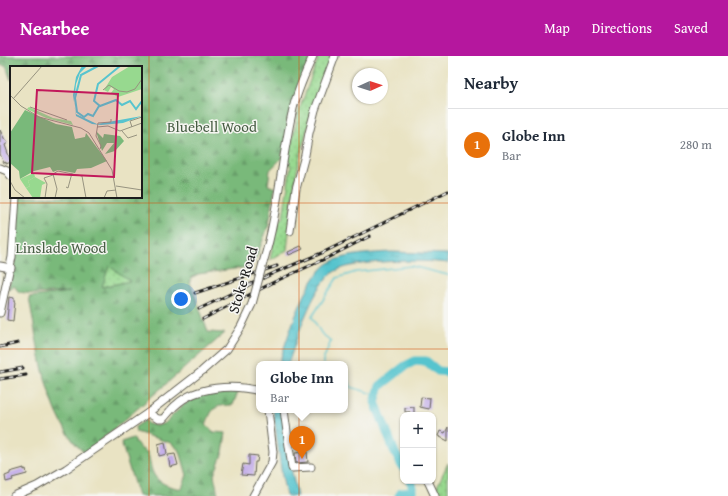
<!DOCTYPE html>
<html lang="en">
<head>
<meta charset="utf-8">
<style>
  :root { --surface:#fff; --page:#f2f2f3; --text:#1f2937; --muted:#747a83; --line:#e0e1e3; --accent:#b5179e }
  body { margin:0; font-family:"Gentium Book Plus",serif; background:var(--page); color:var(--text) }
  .controls { position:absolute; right:12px; bottom:12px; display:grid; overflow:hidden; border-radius:8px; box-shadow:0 1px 3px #0004 }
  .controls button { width:36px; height:36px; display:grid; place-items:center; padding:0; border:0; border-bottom:1px solid var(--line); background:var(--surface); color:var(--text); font:20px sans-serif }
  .compass { position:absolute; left:352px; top:12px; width:36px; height:36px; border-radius:50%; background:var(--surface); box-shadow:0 1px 3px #0004; rotate:87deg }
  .you { position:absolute; left:181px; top:243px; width:14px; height:14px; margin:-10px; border:3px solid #fff; border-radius:50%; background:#1a73e8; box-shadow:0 0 0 6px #1a73e833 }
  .badge { display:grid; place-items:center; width:26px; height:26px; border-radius:50%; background:var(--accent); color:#fff; font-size:13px; font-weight:700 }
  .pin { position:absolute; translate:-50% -33px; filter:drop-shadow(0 1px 2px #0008) }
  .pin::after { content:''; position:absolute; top:21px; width:14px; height:12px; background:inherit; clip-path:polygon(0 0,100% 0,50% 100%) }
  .popup { position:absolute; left:256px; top:305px; width:92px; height:52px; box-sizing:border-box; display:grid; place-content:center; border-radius:8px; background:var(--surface); filter:drop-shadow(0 1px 3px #0005); font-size:13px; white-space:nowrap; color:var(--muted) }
  .popup b { font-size:15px; color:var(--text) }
  .popup::after { content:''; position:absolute; left:50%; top:100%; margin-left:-8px; border:8px solid transparent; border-top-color:var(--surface) }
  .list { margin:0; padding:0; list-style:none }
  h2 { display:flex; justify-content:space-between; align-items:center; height:52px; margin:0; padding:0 16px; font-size:17px }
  h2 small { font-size:13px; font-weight:400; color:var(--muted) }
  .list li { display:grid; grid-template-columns:26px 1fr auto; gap:12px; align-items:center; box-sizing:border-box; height:72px; padding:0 16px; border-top:1px solid var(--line) }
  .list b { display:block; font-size:15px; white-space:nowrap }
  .list p { margin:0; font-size:13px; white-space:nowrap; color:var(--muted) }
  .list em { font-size:13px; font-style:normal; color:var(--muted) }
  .map { position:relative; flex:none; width:448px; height:440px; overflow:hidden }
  header { display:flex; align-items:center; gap:24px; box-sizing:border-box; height:56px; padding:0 20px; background:var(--accent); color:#fff }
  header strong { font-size:19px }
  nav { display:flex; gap:22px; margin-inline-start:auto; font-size:14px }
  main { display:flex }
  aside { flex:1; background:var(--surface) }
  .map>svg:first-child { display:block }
  .grass { fill:url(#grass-dots); stroke:#5a7a56 }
  .forest { fill:url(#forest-firs); stroke:#4a6a4b; fill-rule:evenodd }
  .water { fill:url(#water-ripples); stroke:#3a7075 }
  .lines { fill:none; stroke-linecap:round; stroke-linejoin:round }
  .stream { stroke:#57c4ce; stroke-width:1.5 }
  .river { stroke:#57c4ce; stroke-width:9 }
  .building { fill:#bfa7e8 }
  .minor-casing { stroke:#646256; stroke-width:9 }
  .minor { stroke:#fff; stroke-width:7 }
  .rail-casing { stroke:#1c1c1c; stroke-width:3 }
  .rail { stroke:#f6f6f2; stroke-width:1.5; stroke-dasharray:4.5; stroke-linecap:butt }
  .minor-bridge-casing { stroke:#646256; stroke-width:9; stroke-linecap:butt }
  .minor-bridge { stroke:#fff; stroke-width:7 }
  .grid { fill:none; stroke:#d4530e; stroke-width:1; stroke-opacity:0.55 }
  .labels { text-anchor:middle; stroke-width:3; stroke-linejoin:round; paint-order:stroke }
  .park-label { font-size:15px; fill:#475e44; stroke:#f6f6f2 }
  .street-label { font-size:15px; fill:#1c1c1c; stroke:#f6f6f2 }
  .inset-river { fill:none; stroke:#57c4ce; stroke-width:2 }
  .inset-road { fill:none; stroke:#979380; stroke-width:1 }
  .view { fill:#c2185b; fill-opacity:0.15; stroke:#c2185b; stroke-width:2 }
  .inset-edge { fill:none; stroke:#1c1c1c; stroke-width:2 }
</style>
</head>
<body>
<header>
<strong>Nearbee</strong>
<nav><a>Map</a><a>Directions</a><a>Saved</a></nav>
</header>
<main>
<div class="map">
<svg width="448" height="440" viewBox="0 0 448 440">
  <defs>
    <pattern id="grass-dots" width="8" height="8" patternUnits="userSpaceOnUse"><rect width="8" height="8" fill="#97d98f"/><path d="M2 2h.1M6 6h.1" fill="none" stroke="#82ba7b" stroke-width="1.8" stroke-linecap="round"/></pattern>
    <pattern id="forest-firs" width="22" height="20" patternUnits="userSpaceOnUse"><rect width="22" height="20" fill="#79b97a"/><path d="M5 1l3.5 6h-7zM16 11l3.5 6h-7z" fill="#689e69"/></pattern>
    <pattern id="water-ripples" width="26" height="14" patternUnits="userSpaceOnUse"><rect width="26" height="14" fill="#57c4ce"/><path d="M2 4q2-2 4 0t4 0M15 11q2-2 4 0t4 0" fill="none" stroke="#4ba8b0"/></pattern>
  </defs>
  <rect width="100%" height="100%" fill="#f6f6f2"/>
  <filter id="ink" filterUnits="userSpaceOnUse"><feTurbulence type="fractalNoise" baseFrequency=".025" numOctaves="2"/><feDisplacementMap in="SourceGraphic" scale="8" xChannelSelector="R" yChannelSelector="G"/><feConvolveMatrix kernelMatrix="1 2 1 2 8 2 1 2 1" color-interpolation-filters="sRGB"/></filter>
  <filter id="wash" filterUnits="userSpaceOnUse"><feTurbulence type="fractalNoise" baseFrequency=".012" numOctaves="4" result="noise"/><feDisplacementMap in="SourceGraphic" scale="16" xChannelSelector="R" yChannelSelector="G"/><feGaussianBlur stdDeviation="0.9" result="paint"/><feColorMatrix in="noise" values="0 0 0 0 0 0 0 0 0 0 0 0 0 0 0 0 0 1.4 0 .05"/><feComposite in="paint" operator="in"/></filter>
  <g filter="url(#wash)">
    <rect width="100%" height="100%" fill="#e9e3c3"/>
    <g class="grass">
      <path d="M 319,0 L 334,0 C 322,32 309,63 301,96 C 293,128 291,161 287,194 L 270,204 L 277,167 L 283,161 L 291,109 L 287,108 L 298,57 Z"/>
      <polygon points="109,210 131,225 102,231"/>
      <polygon points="448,407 448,440 433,440 433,439"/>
    </g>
    <g class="forest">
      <path d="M 0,0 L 311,0 L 281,103 L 270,114 L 268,129 L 275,132 L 269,168 L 256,202 L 248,211 L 198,218 L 191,222 L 190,226 L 208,276 L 225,277 L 85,398 C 46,363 38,290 29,241 L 70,236 L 33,238 L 19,236 L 14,230 L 8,233 L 14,214 L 19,141 L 141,141 L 141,11 L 11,11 L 11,24 L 6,10 L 0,9 ZM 109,210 L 130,225 L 102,231 Z"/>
      <path d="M 239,333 L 233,349 C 214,349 212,352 206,369 L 214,376 L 226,377 L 223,396 L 214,419 L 218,438 L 217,440 L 138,440 L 121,386 L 133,382 L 140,392 L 148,397 C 152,414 151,423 169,430 C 174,431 177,433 182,432 L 187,419 L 180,395 L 171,387 L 136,376 L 135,371 L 146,364 L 148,368 L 157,370 L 165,367 L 183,349 L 203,337 Z"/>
    </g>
    <g class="water">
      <path d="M 392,196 L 448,198 L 448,207 C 425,204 347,203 331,218 C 310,238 298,280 288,308 L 279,308 C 287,282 306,221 329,207 C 345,198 373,197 392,196 Z"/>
      <polygon points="273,354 282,354 288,397 297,440 286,440 282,420"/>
    </g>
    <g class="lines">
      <g class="stream">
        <polyline points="323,308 323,304 331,285 321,277 312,261 337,222 356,216 411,210 448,219"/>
        <polyline points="345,317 347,318 351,331 377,339"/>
      </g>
      <g class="river">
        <polyline points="403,412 395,397 375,346 380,330 405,310 415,305 426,305 438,315 448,316"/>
        <polyline points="399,440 401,437 412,436 412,428 410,425"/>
      </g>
    </g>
    <g id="blocks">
      <g class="building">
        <polygon points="0,74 5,84 7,85 8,87 5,89 11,106 6,108 6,106 4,107 0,98"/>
        <polygon points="301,190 303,193 289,199 288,196"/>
        <polygon points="9,241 14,242 14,246 15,246 13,265 7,264"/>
        <polygon points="421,341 430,342 429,353 420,351"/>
        <polygon points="414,351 414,359 410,359 410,356 405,356 405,352"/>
        <polygon points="448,371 448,385 438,380 440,375 445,377"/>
        <polygon points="165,386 167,398 159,400 158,388"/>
        <polygon points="307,396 308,406 296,407 295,397"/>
        <polygon points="175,398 178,409 170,411 168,399"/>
        <polygon points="249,399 258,400 257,406 255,406 254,420 241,419 243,408 249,409"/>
        <polygon points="24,412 24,414 26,413 27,418 12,422 13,424 6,426 5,420 10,418 10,416"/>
      </g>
    </g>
  </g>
  <g filter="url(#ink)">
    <use href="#blocks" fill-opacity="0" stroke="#646256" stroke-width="1"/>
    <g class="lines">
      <defs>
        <g id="minor">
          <polyline points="0,112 7,115 11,120"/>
          <polyline points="290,175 296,133 305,99 309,77 315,54 335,0"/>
          <path d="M 263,207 C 278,158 281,106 292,57 C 296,37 305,18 313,0"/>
          <polyline points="0,210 11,212"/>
          <polyline points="0,257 12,201 16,141"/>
          <polyline points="284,354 292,412 311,411"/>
          <path d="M 148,357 L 158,363 L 163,363 C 167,359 171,353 176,349 C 196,330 234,328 259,335"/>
          <polyline points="428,425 435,440"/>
          <polyline points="14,440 37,430 66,413 148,357 202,315 227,293 241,271 252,248"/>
          <polyline points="253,440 272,406 273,396 268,354"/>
        </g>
      </defs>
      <use href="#minor" class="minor-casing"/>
      <use href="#minor" class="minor"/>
      <defs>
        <g id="rail">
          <polyline points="195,237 277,210"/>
          <polyline points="199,253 276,216 324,196 448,135"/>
          <polyline points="203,263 274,226 327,202 370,180"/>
          <polyline points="0,291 18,287"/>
          <polyline points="0,316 23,312"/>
          <polyline points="0,323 26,319"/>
        </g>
      </defs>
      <use href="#rail" class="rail-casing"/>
      <use href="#rail" class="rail"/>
      <defs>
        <polyline id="minor-bridge" points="252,248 263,207"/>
      </defs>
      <use href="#minor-bridge" class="minor-bridge-casing"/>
      <use href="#minor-bridge" class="minor-bridge"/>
    </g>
  </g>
  <path class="grid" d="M 149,0 L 149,440M 299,0 L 299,440M 0,147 L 448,147M 0,293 L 448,293"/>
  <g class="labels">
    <g class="park-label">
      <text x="212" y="76">Bluebell Wood</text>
      <text x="61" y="197">Linslade Wood</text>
    </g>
    <g class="street-label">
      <text transform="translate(243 224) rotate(-73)" y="5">Stoke Road</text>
    </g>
  </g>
  <g transform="translate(10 10)">
    <rect width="132" height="132" fill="#e9e3c3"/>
    <path d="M 120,0 L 132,0 L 132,23 L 108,31 L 101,27 L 104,23 L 101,21 L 98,26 L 94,24 L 102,11 ZM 19,41 L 43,52 L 61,55 L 63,59 L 36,52 L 17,43 ZM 25,111 L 36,117 L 32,119 L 30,132 L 23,132 L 16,122 L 20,120 L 18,115 Z" fill="#97d98f"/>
    <path d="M 15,44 L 46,58 L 62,61 L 65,73 L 75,71 L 76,67 L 97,95 L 81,102 L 67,103 L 65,107 L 48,104 L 43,106 L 40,101 L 24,105 L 10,113 L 9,105 L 0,97 L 0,67 ZM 86,65 L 93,72 L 94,68 L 110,70 L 114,75 L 105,85 L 95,88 L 104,77 L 97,77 L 92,85 Z" fill="#79b97a"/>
    <path d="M 24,107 L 25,111 L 18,115 L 20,120 L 16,122 L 10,113 Z" fill="#97d98f"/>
    <path d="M 72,0 L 77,0 L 70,7 L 66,18 L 64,37 L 66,48 L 87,58 L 132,50 L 113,57 L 91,59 L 82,58 L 66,50 L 63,29 L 66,11 Z" fill="#57c4ce"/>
    <path class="inset-river" d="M 88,0 L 71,9 L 65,32 L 67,46 L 74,51 L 78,48 L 83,50 L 89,40M 110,0 L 88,18 L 84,35 L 90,40 L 106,34 L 112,39 L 120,35 L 126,43 L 132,35"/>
    <path class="inset-road" d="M 93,24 L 99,19 L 109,25 L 117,26 L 125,23 L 132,13M 0,29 L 11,40 L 29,51 L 71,62 L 79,67 L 102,104 L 107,132M 3,33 L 32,0M 20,41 L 57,54M 87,61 L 98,60 L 110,65 L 132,57M 122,61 L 120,55 L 132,51M 112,65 L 118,72 L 127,69M 90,83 L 91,80 L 86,70 L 88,57 L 101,56 L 101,53M 0,115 L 5,124 L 15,132M 106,120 L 132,124M 56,121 L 58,122 L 62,107M 37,132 L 35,132 L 37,118 L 34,112 L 43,109M 45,132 L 47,123 L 43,108 L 48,105 L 72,110 L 76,132M 94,132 L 97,125 L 106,124"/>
    <path class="view" d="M 27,24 L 108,28 L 104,111 L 22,107 Z"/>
    <rect width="132" height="132" class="inset-edge"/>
  </g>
</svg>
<div class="controls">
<button>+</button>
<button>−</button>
</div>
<svg class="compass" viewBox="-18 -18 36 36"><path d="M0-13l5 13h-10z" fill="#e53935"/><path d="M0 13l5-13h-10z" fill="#747a83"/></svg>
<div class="you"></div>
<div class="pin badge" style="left:302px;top:403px;background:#e8710a">1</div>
<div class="popup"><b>Globe Inn</b>Bar</div>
</div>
<aside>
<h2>Nearby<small></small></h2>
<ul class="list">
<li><span class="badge" style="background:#e8710a">1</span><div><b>Globe Inn</b><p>Bar</p></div><em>280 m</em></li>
</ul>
</aside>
</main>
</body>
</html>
